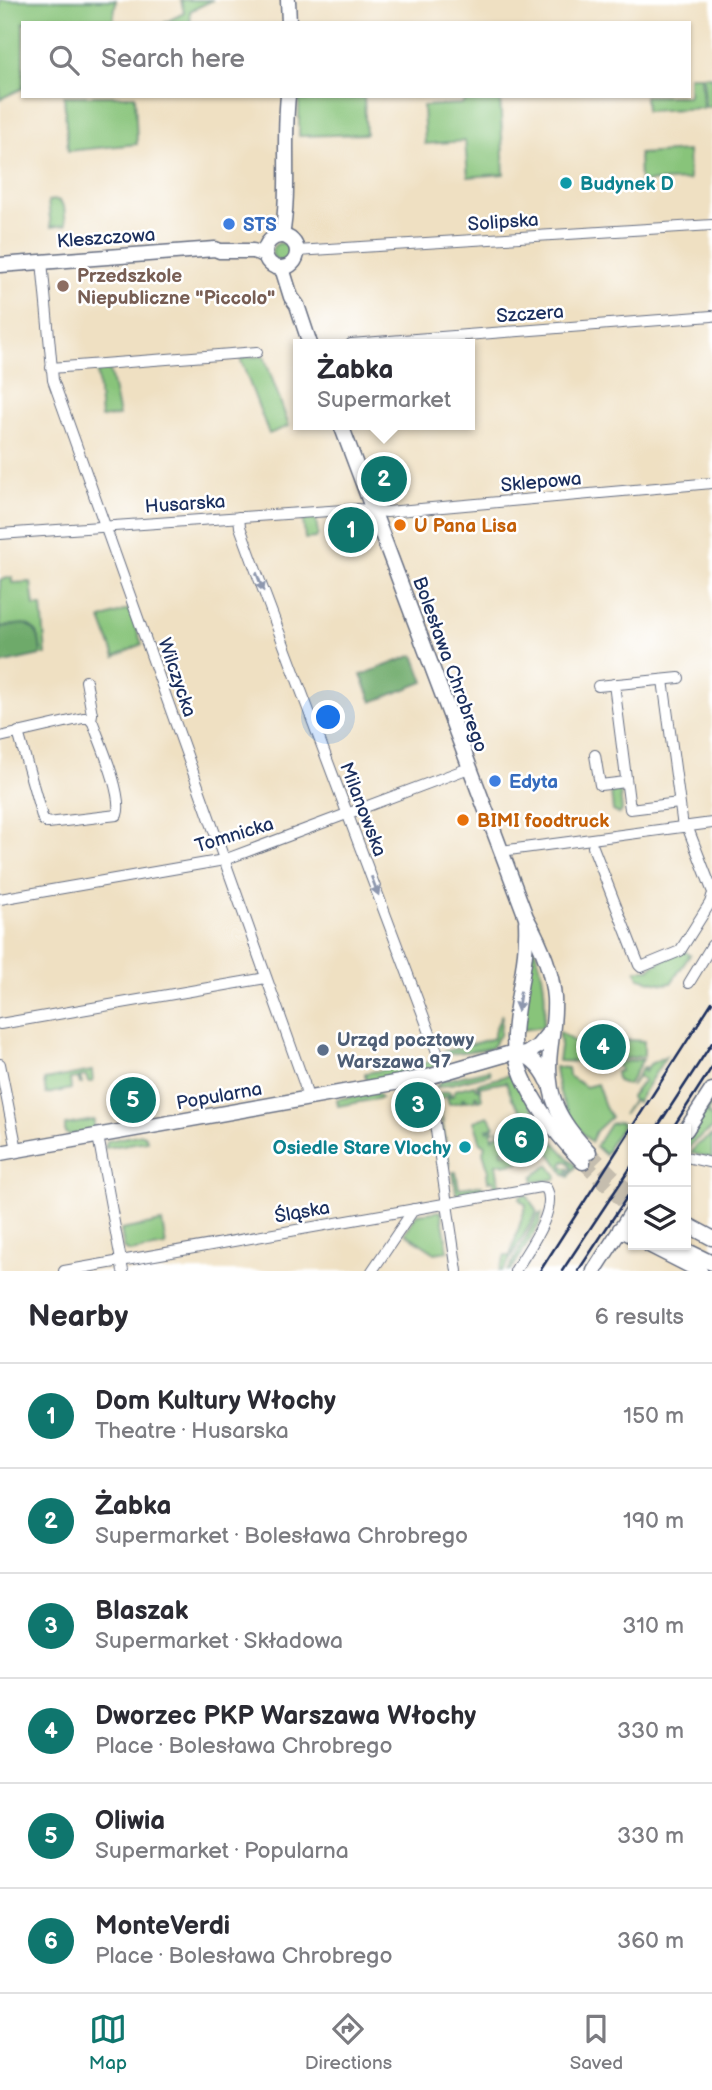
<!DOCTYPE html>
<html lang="en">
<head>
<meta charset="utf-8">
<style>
  :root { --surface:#fff; --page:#f2f2f3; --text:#2b2b33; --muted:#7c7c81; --line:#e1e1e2; --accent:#0f766e }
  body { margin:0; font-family:"Balsamiq Sans",sans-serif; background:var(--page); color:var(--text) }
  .controls { position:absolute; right:21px; bottom:21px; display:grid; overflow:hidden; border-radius:0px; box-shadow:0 2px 5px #0004 }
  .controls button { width:63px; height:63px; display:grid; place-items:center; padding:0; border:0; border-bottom:2px solid var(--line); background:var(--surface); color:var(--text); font:35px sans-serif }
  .you { position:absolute; left:329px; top:718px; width:24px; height:24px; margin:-18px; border:5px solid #fff; border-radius:50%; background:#1a73e8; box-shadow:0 0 0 10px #1a73e833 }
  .badge { display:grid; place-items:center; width:46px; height:46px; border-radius:50%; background:var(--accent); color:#fff; font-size:23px; font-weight:700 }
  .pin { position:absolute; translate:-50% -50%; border:4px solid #fff; box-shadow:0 2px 7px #0006 }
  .popup { position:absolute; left:293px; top:339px; width:182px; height:91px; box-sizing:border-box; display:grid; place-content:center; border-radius:0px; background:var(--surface); filter:drop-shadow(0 2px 5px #0005); font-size:23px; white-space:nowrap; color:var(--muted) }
  .popup b { font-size:26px; color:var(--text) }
  .popup::after { content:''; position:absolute; left:50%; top:100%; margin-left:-14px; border:14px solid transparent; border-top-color:var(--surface) }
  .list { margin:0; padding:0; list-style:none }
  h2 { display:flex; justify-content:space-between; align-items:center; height:91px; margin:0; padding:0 28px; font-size:30px }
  h2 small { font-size:23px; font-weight:400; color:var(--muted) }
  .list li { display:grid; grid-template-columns:46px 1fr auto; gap:21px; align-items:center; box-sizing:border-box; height:105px; padding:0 28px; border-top:2px solid var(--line) }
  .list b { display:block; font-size:26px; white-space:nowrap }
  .list p { margin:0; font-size:23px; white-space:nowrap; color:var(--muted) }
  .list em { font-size:23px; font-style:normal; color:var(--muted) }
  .icon { flex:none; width:38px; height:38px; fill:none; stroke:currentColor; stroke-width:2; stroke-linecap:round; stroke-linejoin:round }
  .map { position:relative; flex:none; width:712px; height:1271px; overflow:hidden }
  .search { position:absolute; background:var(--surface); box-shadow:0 2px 5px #0004; left:21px; right:21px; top:21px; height:77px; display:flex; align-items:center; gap:18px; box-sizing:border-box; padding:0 24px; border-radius:0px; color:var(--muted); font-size:26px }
  .sheet { height:721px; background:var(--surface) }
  nav { display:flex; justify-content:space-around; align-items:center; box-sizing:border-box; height:98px; border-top:2px solid var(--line); background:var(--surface); font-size:19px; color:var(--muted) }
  nav a { display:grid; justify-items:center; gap:4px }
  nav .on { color:var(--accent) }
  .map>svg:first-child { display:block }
  .green { fill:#88c47a; stroke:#527a6c; stroke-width:2 }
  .forest { fill:#6eaa6a; stroke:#446c64; stroke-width:2 }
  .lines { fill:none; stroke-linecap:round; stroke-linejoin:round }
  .secondary-tunnel { stroke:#c5bdae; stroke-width:14; stroke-dasharray:14 7; stroke-linecap:butt }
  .street-casing { stroke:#656d81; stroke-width:12 }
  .secondary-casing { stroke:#656d81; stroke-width:17 }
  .street { stroke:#fff; stroke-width:10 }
  .secondary { stroke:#fff; stroke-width:14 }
  .rail { stroke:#1b2f5e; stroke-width:2.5 }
  .oneway { fill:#8d97ae }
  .culture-dot { fill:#0f9aa8; stroke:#fff; stroke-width:2.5 }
  .shop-dot { fill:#3f7fe0; stroke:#fff; stroke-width:2.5 }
  .education-dot { fill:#8d6e63; stroke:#fff; stroke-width:2.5 }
  .food-dot { fill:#e8710a; stroke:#fff; stroke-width:2.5 }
  .service-dot { fill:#5c6f8a; stroke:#fff; stroke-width:2.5 }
  .labels { text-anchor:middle; stroke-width:5; stroke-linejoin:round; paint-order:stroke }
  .culture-label { font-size:19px; font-weight:bold; fill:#0d838f; stroke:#fff; text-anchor:start }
  .street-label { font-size:19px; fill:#1b2f5e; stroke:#fff }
  .shop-label { font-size:19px; font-weight:bold; fill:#366cbe; stroke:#fff; text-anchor:start }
  .education-label { font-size:19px; font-weight:bold; fill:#785e54; stroke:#fff; text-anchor:start }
  .food-label { font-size:19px; font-weight:bold; fill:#c56008; stroke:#fff; text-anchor:start }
  .service-label { font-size:19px; font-weight:bold; fill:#4e5e75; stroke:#fff; text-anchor:start }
</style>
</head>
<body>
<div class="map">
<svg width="712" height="1271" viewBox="0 0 712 1271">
  <rect width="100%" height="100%" fill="#fff"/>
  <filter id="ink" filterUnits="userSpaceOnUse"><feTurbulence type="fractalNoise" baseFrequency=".0143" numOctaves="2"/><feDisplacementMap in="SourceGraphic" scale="14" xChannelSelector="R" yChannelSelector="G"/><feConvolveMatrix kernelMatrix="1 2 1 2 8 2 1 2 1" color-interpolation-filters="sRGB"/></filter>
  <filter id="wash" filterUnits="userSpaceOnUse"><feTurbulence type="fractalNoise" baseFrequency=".00686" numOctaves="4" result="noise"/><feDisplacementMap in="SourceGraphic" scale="28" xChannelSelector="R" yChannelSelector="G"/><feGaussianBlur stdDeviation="1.57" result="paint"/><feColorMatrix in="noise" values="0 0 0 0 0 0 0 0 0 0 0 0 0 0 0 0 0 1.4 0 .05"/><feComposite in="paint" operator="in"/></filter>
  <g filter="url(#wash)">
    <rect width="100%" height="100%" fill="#efe0c2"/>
    <g class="green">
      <polygon points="0,0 116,0 113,23 23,23 23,88 0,99"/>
      <polygon points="181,0 213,0 190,11 191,23 164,23 184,13"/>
      <polygon points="689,76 701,76 703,108 646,111 645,96 689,96"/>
      <polygon points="703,76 712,76 712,107 705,107"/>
      <polygon points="64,96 135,96 137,144 68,151"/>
      <polygon points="466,96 500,96 504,174 468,177 465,141 425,144 423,106 462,104 467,99"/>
      <polygon points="364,97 366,134 299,136 299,100"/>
      <polygon points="688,151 689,180 640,182 639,154"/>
      <polygon points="58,200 64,207 66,225 51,227 48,201"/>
      <circle cx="281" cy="252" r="9"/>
      <polygon points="264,356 289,426 269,434 240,358"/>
      <polygon points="109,367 119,416 101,418 97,368"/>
      <polygon points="316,518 318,534 316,538 305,539 303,519"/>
      <path d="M 12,577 L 12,583 L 31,582 L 34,606 L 42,606 L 46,655 L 41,655 C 39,622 30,623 0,627 L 0,580 Z"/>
      <polygon points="129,609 142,644 115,657 101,619"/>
      <polygon points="615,790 620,791 622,811 619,814 613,811 611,793"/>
      <path d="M 533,945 C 544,971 547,1000 543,1027 L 520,1030 Z"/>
      <polygon points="683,950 690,955 671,983 664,984 639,978 636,970 649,970 654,965"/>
      <polygon points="502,1014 500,1035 491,1048 444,1055 443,1052 494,1038 494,1032"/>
      <polygon points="559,1032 576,1043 573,1048 579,1053 583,1062 558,1061 561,1040 559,1039"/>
      <polygon points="628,1040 644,1041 644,1056 617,1060"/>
      <polygon points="666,1056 637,1102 634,1100 623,1115 632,1101 631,1097 644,1080 638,1076 631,1086 643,1067 645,1067 643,1070 645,1072 650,1064"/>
      <polygon points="643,1059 628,1085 617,1081 616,1072 620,1071 619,1066 615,1066 618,1063"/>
      <polygon points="436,1061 435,1065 430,1070 369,1082 365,1077 365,1073"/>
      <path d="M 555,1067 L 568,1068 L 569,1076 L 586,1087 L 597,1084 L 606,1109 L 611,1117 L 596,1131 L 591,1142 C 569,1121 558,1098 555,1067 Z"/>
      <polygon points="489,1070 490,1074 435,1088 442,1081"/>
      <polygon points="92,1071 93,1082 88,1082 86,1076 80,1077 82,1084 80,1084 78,1078 70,1079 71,1089 46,1094 44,1080"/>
      <polygon points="509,1075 518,1084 551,1139 576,1166 569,1177 567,1176 572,1169 569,1162 565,1161 562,1164 563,1167 569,1169 565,1175 512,1098 506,1082 478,1087 477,1084"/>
      <polygon points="474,1085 476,1089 480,1089 482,1099 478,1100 477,1096 475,1096 475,1100 465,1101 464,1098 462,1099 463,1102 449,1104 447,1098 454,1095 455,1090"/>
      <polygon points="449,1091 451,1094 439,1099 449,1165 444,1160 442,1151 445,1147 441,1116 437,1113 434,1095"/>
      <polygon points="377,1093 381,1098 338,1106 337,1099"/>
      <polygon points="712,1099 712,1105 707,1113 712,1117 712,1129 693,1142 687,1151 687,1138"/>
      <polygon points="488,1116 495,1126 487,1129 488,1131 492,1128 494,1131 491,1132 492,1139 494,1139 493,1136 499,1134 497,1129 511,1149 502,1149 502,1153 513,1152 520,1162 503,1165 502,1163 496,1164 500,1188 495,1189 494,1180 488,1181 487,1173 489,1172 483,1152 485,1145 481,1143 474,1121"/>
      <polygon points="94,1120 94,1128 92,1131 69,1135 65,1133 65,1125"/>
      <polygon points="619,1122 623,1124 608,1148 608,1151 604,1154 606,1156 596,1146 610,1124"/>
      <polygon points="142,1134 146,1136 147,1141 105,1148 107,1141"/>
      <polygon points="712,1135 712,1158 691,1153 696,1146"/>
      <polygon points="549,1165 557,1176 556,1179 534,1182 533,1176"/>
      <polygon points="453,1172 456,1172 459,1188 481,1185 486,1191 480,1192 476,1189 471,1194 458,1196 456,1192"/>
      <polygon points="527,1195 537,1212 503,1271 499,1271 505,1256 510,1256 511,1253 526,1205 519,1199 521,1196"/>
      <polygon points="441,1211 448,1251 435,1253 405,1233 417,1214"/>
      <polygon points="542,1213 539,1225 511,1271 508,1271 538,1215"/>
      <polygon points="162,1222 166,1246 130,1252 124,1249 121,1230"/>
    </g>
    <g class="forest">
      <path d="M 24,624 C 40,629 40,641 41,655 L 0,664 L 0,627 Z"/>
      <polygon points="414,655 424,682 372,702 361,675"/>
    </g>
  </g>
  <g filter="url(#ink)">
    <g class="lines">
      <g class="secondary-tunnel">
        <polyline points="589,1152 633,1196"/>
        <polyline points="583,1162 633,1211"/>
      </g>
      <defs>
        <g id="street">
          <polyline points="297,251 712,225"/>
          <polyline points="42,261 53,380 304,1083 308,1099"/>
          <polyline points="351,344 712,316"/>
          <polyline points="51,368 257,352"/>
          <polyline points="239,517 240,527 258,576 445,1073"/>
          <polyline points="0,534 358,509 387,512 712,483"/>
          <polyline points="663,680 683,827"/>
          <polyline points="86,681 92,714 91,720"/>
          <polyline points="614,684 630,809 679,803"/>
          <polyline points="598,686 679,678"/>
          <path d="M 0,737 L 83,718 L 89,718 L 93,723 C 100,742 124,797 117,815 L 48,823 L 43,820 L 18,732"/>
          <polyline points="595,755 600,785 626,782"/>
          <polyline points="689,831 712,890"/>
          <polyline points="593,847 639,965 641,967 680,951 710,903 712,896"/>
          <polyline points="501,851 712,823"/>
          <polyline points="0,899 224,860 469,768"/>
          <polyline points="689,983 712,945"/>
          <polyline points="0,1024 266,978"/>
          <polyline points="0,1064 17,1150"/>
          <polyline points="428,1077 457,1271"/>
          <polyline points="98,1136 123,1271"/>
          <polyline points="686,1157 712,1163"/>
          <path d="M 64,1271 L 540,1187 L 546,1188 C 559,1209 527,1251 515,1271"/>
          <polyline points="372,1271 414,1209"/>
        </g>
        <g id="secondary">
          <polyline points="288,0 289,23"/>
          <path d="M 282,236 C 290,190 283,143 288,96"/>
          <circle cx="281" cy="252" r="16"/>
          <polyline points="0,265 215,249 220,251 253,251 265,255"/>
          <polyline points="282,268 291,297 297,305 310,344"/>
          <path d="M 341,425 L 526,917 C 540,942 552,969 554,998 C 555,1016 552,1034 550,1051 C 545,1096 559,1121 589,1152"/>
          <path d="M 526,922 C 528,960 516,997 514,1035 C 512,1078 554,1133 583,1162"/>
          <polyline points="518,1059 537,1047 552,1029"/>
          <polyline points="686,1130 712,1090"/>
          <path d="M 0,1153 L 428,1077 L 511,1053 C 528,1052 541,1066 548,1081"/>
          <polyline points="686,1224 712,1238"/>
          <polyline points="620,1229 633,1236"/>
          <polyline points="649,1245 700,1271"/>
          <polyline points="675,1245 712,1263"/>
          <polyline points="594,1271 633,1210"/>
        </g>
      </defs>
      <use href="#street" class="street-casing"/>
      <use href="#secondary" class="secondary-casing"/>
      <use href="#street" class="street"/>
      <use href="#secondary" class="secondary"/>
      <g class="rail">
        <polyline points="656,1129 712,1043"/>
        <polyline points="672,1129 712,1067"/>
        <polyline points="540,1271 712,1002"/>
        <polyline points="562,1271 633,1164"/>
        <polyline points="578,1271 633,1188"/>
      </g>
    </g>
    <defs><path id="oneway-solid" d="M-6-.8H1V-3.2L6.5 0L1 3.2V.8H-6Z" transform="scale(1.75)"/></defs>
    <g class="oneway">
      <use href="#oneway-solid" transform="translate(260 582) rotate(69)"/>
      <use href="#oneway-solid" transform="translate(375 886) rotate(69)"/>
      <use href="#oneway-solid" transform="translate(519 1001) rotate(98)"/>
    </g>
  </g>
  <g class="culture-dot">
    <circle cx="566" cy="183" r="7"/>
    <circle cx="465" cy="1147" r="7"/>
  </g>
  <g class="shop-dot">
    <circle cx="229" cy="224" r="7"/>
    <circle cx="495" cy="781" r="7"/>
  </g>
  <circle class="education-dot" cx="63" cy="286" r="7"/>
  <g class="food-dot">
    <circle cx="400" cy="525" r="7"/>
    <circle cx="463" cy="820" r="7"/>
  </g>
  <circle class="service-dot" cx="323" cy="1050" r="7"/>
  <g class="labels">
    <g class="culture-label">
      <text x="580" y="190">Budynek D</text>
      <text x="451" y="1154" text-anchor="end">Osiedle Stare Vlochy</text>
    </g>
    <g class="street-label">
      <text transform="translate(503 221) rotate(-4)" y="7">Solipska</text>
      <text transform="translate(106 237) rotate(-4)" y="7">Kleszczowa</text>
      <text transform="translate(530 313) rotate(-4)" y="7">Szczera</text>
      <text transform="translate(541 481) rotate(-5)" y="7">Sklepowa</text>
      <text transform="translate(185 503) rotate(-4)" y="7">Husarska</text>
      <text transform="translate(451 664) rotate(70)" y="7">Bolesława Chrobrego</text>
      <text transform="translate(178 677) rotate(71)" y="7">Wilczycka</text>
      <text transform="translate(364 809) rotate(69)" y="7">Milanowska</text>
      <text transform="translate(234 834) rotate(-17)" y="7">Tomnicka</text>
      <text transform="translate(219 1095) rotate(-10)" y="7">Popularna</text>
      <text transform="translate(302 1211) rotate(-10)" y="7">Śląska</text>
    </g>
    <g class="shop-label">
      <text x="243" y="231">STS</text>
      <text x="509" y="788">Edyta</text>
    </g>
    <g class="education-label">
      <text x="77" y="282">Przedszkole<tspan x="77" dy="22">Niepubliczne "Piccolo"</tspan></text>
    </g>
    <g class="food-label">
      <text x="414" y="532">U Pana Lisa</text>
      <text x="477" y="827">BIMI foodtruck</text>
    </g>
    <g class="service-label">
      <text x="337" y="1046">Urząd pocztowy<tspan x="337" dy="22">Warszawa 97</tspan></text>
    </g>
  </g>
</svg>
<div class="controls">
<button><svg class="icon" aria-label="locate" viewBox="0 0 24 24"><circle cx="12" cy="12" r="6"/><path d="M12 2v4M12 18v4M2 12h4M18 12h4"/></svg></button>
<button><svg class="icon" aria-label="layers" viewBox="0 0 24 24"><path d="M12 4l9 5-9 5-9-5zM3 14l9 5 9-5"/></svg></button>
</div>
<div class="you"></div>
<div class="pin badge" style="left:351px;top:530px">1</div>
<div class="pin badge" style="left:384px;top:479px">2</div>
<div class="popup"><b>Żabka</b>Supermarket</div>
<div class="pin badge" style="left:418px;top:1105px">3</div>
<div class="pin badge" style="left:603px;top:1047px">4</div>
<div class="pin badge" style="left:133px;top:1100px">5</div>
<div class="pin badge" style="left:521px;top:1140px">6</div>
<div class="search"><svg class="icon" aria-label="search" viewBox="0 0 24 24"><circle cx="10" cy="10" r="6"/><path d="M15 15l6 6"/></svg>Search here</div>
</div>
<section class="sheet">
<h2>Nearby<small>6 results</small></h2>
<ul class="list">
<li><span class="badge">1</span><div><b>Dom Kultury Włochy</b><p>Theatre · Husarska</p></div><em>150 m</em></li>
<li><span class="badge">2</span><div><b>Żabka</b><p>Supermarket · Bolesława Chrobrego</p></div><em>190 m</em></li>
<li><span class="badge">3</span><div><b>Blaszak</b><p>Supermarket · Składowa</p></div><em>310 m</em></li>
<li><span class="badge">4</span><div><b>Dworzec PKP Warszawa Włochy</b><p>Place · Bolesława Chrobrego</p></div><em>330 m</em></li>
<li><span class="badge">5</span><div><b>Oliwia</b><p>Supermarket · Popularna</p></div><em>330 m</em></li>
<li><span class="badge">6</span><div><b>MonteVerdi</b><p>Place · Bolesława Chrobrego</p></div><em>360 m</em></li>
</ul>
</section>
<nav>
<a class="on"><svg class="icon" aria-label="map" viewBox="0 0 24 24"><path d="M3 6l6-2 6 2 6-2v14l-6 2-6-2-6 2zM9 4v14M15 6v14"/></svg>Map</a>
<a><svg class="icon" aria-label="directions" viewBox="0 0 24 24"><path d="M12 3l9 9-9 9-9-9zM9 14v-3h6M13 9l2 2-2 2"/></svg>Directions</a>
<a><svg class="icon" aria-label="saved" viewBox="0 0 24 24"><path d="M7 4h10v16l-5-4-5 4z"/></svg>Saved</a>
</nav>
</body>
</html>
